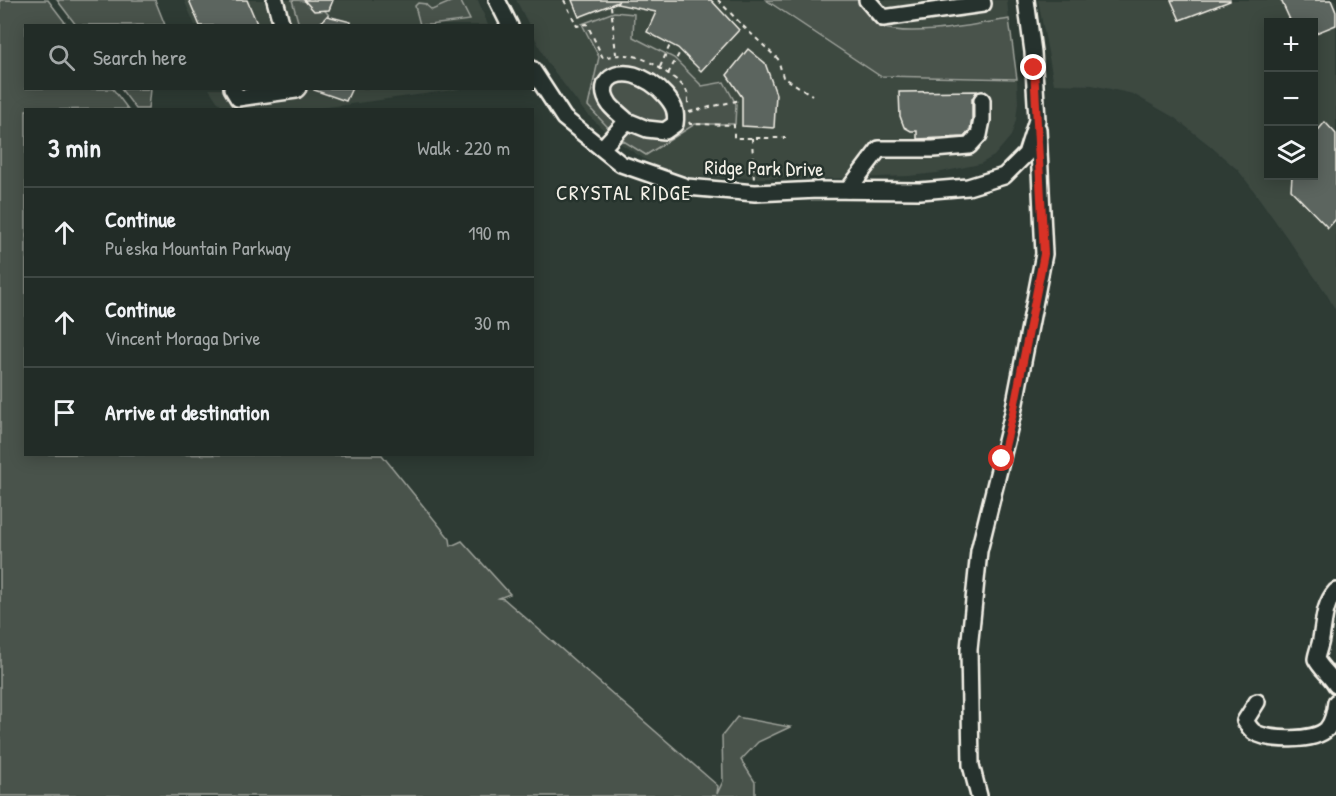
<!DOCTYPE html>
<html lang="en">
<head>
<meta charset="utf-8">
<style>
  :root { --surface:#222c27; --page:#2e3833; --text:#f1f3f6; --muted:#a2a7a7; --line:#3f4844 }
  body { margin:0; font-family:"Patrick Hand",sans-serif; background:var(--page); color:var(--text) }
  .controls { position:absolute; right:18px; top:18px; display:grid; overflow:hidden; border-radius:0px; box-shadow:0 3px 15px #0003 }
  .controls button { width:54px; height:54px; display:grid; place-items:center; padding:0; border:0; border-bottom:2px solid var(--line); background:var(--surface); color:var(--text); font:30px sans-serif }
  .stop { position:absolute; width:18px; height:18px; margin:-14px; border:4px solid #d93025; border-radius:50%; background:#fff }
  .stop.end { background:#d93025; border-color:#fff; box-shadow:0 2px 6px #0008 }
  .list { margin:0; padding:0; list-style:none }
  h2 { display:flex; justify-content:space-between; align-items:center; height:78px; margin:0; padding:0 24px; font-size:26px }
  h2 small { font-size:20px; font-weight:400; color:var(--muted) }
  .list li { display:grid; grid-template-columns:39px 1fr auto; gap:18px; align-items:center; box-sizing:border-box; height:90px; padding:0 24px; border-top:2px solid var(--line) }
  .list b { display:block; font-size:22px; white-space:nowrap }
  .list p { margin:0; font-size:20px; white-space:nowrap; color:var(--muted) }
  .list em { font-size:20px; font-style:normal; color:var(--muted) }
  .icon { flex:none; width:33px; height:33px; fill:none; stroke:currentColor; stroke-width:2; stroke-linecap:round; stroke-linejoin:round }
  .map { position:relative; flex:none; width:1336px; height:796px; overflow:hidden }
  .search { position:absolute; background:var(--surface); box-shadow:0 3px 15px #0003; left:24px; top:24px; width:510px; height:66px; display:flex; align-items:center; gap:15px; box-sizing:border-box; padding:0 21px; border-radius:0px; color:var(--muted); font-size:22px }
  .panel { position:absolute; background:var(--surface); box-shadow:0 3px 15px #0003; left:24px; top:108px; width:510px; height:348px; border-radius:0px }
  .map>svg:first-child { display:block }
  .built { fill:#3c4841; fill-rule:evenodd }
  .green { fill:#48524c; stroke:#9ea29a; stroke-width:1.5 }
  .building { fill:#5c655e; stroke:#f4f1e8; stroke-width:1.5 }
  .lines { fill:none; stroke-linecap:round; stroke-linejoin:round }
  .minor-casing { stroke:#f4f1e8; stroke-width:20 }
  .path { stroke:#f4f1e8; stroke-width:2; stroke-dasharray:4.5 4.5; stroke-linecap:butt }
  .minor { stroke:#26332d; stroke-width:15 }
  .route { stroke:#d93025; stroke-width:8 }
  .labels { text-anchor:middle; stroke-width:5; stroke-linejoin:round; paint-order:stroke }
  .street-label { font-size:20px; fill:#f4f1e8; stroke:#26332d }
  .neighbourhood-label { font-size:21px; letter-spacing:1.5px; fill:#f4f1e8; stroke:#26332d }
</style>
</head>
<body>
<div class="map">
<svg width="1336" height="796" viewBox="0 0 1336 796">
  <rect width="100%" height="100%" fill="#2e3b34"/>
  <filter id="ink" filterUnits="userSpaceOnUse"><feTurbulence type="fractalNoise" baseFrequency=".0167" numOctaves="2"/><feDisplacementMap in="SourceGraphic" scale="12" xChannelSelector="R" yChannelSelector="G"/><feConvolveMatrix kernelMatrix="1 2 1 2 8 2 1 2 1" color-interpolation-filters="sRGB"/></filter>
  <g filter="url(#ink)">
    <g class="built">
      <polygon points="184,0 478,0 488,25 195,25"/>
      <polygon points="516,0 764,0 880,77 1017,80 1018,102 1016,120 1011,136 994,156 980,164 937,173 909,176 822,179 690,177 652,164 612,138 584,111 547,62 533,34 532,26 529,25"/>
      <polygon points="858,0 1007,0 1009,19 924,30 896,30 881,27 867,14"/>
      <path d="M 1038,0 L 1336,0 L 1336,311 L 1326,293 L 1254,191 L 1238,170 L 1208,144 L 1175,118 L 1133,94 L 1092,85 L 1054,84 ZM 1268,22 L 1314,22 L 1314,176 L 1268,176 Z"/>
      <polygon points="209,89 461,89 307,110 226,109 217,101"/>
    </g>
    <g class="green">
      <polygon points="0,0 48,0 67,25 26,26 26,88 113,89 128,109 26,110 26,454 382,455 450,539 451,546 462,541 510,594 499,598 504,599 718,786 717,794 723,781 722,736 737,717 790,727 758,742 741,760 755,782 755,796 0,796"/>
      <polygon points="57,0 155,0 165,25 76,25"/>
      <path d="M 292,0 C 307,0 322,4 330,17 L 327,16 L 318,25 L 299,25 Z"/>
      <polygon points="455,0 460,0 470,20 430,25 420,25 415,6 418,3 426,4 426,5 432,10"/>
      <path d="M 766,0 L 857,0 C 864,10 871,23 882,27 C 910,38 978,24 1009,19 L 1017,79 L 880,76 Z"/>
      <polygon points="614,12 634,14 633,37 674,58 702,86 724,82 736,104 735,124 695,124 646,155 617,137 588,106 599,57 582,24"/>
      <polygon points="121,89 150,89 148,109 136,109"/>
    </g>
    <g class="building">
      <polygon points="189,0 247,0 258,26 200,26"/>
      <polygon points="304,0 333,0 329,10 314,11"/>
      <polygon points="572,0 711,0 739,30 701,71 678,48 647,32 656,12 617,4 618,2 579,17"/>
      <polygon points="1171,0 1230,0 1230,1 1180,20"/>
      <polygon points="1281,0 1331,0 1336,12 1336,25 1314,34 1314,22 1291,22"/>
      <polygon points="327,16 351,22 351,26 318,26"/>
      <polygon points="748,49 765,63 776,94 774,128 742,126 742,97 727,75"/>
      <polygon points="314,88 352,88 346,101 314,90"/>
      <polygon points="977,91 972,99 972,119 970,130 964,137 917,139 917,131 911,131 904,127 900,116 899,92"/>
      <polygon points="1325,122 1336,134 1336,219 1328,228 1291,190 1292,176 1314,176 1314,135"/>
    </g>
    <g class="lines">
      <defs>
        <g id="minor">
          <polyline points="275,0 282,26"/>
          <polyline points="497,0 510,26"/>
          <polyline points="867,0 883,18 983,4 982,0"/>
          <polyline points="532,69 564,118 621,164 687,187 755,193 818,190 920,191 968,187 1004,176 1026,154 1037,120 1033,52 1026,0"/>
          <polyline points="232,88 238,98 296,90 298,88"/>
          <path d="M 602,148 L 627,121 L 647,129 L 665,131 L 675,124 C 677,112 674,105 665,95 C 657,86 647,79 634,75 C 613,69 595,84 610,105 C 615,111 622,116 627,121"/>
          <polyline points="848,190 879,149 933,149 969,146 979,135 982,120 982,100"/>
          <path d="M 1336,591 C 1324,604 1324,622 1321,639 C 1320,646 1317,652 1316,659 C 1321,669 1330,675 1336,685"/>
          <path d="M 1257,702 L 1245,721 C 1248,725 1250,729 1254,732 C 1269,741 1314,742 1327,729 C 1333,722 1335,711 1336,702"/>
          <polyline points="979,796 971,765 969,649 979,551 1013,413 1044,254 1038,129"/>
        </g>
      </defs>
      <use href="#minor" class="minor-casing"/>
      <g class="path">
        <path d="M 564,0 L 577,26 L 587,24 L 603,58 C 633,50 645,58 670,75 C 675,79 684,85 687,92 C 688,95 688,102 688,106"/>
        <polyline points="718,0 743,26 778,59 783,77 812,95"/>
        <polyline points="611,6 616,54"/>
        <polyline points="660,67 670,45"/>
        <polyline points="668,74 680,52"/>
        <polyline points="689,112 740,100"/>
        <polyline points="689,122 690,124 734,125 734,138 786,138"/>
        <polyline points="752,138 754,181"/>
      </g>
      <use href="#minor" class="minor"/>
    </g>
  </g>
  <g class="lines" filter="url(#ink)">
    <polyline class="route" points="1002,459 1013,413 1044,254 1034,68"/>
  </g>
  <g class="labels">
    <g class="street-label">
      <text transform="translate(764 168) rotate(1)" y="7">Ridge Park Drive</text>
    </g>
    <g class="neighbourhood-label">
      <text x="624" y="200">CRYSTAL RIDGE</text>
    </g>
  </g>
</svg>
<div class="controls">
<button>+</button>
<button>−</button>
<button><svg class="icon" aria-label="layers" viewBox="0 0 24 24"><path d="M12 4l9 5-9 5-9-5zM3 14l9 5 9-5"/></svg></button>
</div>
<div class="stop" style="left:1002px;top:459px"></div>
<div class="stop end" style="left:1034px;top:68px"></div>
<div class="search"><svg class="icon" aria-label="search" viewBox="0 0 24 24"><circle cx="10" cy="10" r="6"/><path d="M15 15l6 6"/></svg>Search here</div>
<section class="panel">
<h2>3 min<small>Walk · 220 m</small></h2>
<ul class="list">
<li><svg class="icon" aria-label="ahead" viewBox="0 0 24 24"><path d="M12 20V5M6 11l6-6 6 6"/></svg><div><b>Continue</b><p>Pu'eska Mountain Parkway</p></div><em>190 m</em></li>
<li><svg class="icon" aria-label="ahead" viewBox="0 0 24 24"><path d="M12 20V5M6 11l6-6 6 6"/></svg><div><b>Continue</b><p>Vincent Moraga Drive</p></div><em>30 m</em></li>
<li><svg class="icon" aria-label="arrive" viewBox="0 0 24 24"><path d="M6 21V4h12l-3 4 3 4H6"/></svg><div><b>Arrive at destination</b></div></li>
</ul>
</section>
</div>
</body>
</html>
